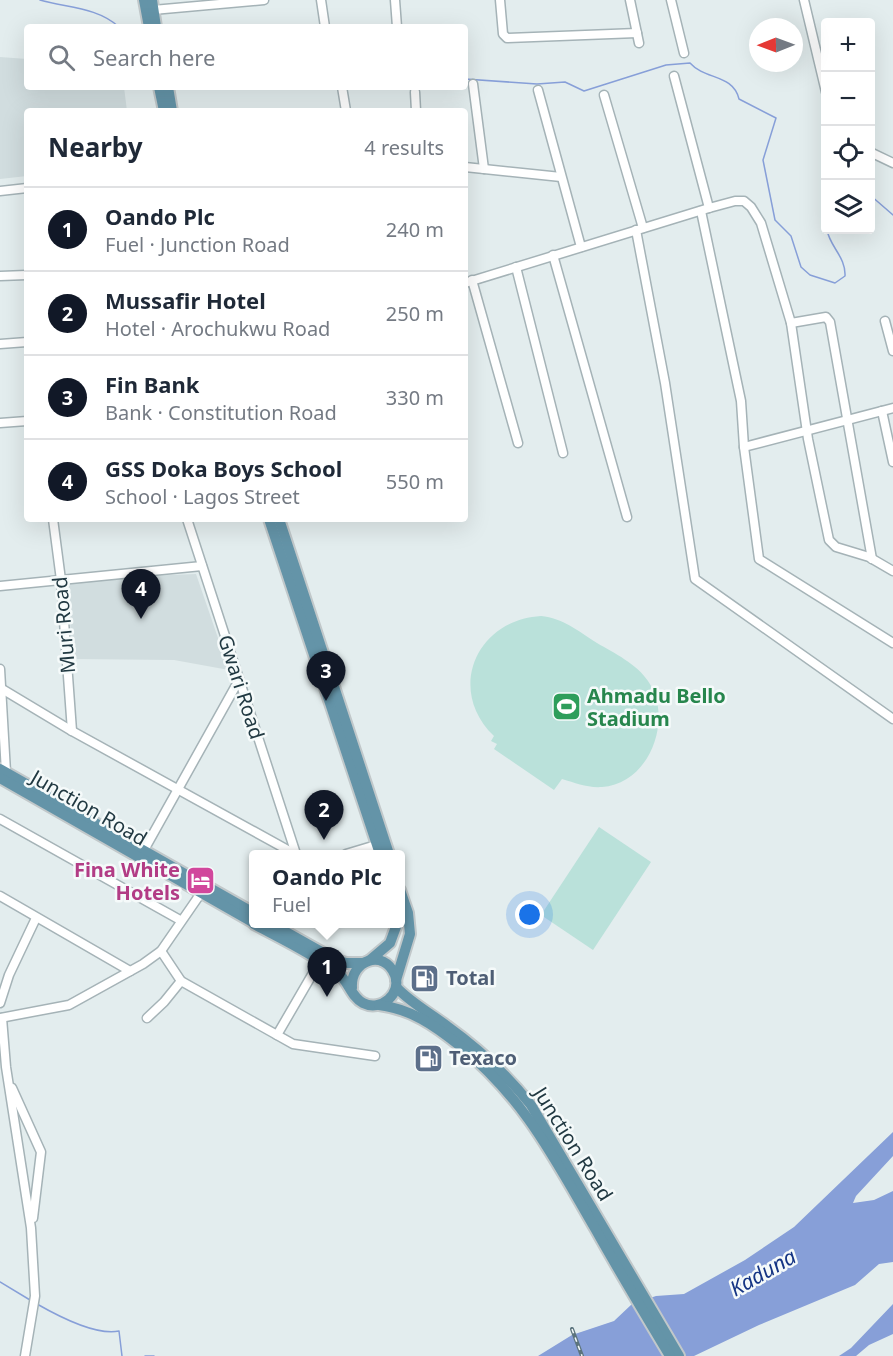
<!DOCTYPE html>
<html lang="en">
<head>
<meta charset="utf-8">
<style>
  :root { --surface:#fff; --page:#f6f6f7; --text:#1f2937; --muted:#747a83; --line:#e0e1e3; --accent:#111827 }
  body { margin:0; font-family:"Noto Sans",sans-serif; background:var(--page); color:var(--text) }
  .controls { position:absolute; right:18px; top:18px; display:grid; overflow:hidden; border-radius:6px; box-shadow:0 6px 24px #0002 }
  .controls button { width:54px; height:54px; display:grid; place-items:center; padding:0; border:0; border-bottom:2px solid var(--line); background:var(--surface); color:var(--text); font:30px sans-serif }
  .compass { position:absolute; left:749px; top:18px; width:54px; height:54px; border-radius:50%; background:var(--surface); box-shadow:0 6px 24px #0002; rotate:269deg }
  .you { position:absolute; left:530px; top:915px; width:21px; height:21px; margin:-15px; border:4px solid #fff; border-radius:50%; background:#1a73e8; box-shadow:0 0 0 9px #1a73e833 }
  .badge { display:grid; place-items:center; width:39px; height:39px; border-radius:50%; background:var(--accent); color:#fff; font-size:20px; font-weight:700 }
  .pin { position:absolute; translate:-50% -50px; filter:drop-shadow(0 2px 3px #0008) }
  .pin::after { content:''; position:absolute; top:32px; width:21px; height:18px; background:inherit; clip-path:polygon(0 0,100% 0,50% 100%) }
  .popup { position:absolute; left:249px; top:850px; width:156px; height:78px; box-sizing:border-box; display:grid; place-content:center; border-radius:6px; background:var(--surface); filter:drop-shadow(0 2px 4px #0005); font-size:20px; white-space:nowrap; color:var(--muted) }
  .popup b { font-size:22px; color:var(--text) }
  .popup::after { content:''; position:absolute; left:50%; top:100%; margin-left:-12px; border:12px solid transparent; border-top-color:var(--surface) }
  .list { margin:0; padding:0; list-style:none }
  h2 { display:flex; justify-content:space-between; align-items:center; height:78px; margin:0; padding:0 24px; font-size:26px }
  h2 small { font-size:20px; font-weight:400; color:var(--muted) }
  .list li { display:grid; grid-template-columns:39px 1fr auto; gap:18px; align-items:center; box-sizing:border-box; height:84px; padding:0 24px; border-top:2px solid var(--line) }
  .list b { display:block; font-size:22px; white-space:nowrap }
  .list p { margin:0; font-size:20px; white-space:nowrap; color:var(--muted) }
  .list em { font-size:20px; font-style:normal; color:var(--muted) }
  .icon { flex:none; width:33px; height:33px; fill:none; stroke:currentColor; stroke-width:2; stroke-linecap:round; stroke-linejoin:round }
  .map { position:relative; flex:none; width:893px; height:1356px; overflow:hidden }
  .search { position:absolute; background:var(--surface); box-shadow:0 6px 24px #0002; left:24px; top:24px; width:444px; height:66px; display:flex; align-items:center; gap:15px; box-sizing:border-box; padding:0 21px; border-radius:6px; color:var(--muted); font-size:22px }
  .panel { position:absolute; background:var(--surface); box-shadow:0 6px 24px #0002; left:24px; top:108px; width:444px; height:414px; border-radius:6px }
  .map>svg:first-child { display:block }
  .built { fill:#d1dddf }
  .green { fill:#bae1da }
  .water { fill:#879fd8 }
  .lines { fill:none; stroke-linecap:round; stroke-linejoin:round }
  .stream { stroke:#879fd8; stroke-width:1.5 }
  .minor-casing { stroke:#a5b3b7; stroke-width:11 }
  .major-casing { stroke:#c1c8ca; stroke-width:14 }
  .minor { stroke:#fff; stroke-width:8 }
  .major { stroke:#6494a8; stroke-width:10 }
  .rail-casing { stroke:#5c747d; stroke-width:4 }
  .rail { stroke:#f5fafa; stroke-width:1.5; stroke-dasharray:4.5; stroke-linecap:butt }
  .labels { text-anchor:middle; stroke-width:5; stroke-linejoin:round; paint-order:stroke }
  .street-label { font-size:20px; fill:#213942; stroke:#f5fafa }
  .leisure-label { font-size:20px; font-weight:bold; fill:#27864d; stroke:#f5fafa; text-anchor:start }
  .hotel-label { font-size:20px; font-weight:bold; fill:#b23c85; stroke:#f5fafa; text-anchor:end }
  .service-label { font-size:20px; font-weight:bold; fill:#4e5e75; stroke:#f5fafa; text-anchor:start }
  .water-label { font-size:21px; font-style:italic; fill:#153584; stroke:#f5fafa }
</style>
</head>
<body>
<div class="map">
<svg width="893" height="1356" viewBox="0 0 893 1356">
  <rect width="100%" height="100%" fill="#e3edee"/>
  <g class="built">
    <polygon points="0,57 27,59 27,87 124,87 127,111 27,111 27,176 0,179"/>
    <polygon points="196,574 229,670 174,660 72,659 68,579"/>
  </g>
  <g class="green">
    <path d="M 541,616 C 563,618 578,631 597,643 C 614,653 637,664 648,681 C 674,718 650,784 602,787 C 587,788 576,783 562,779 L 554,790 L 494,749 L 497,744 L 491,741 L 494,736 C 446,690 476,620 541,616 Z"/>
    <polygon points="599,827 651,862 593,950 541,915"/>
  </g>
  <g class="water">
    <polygon points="893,1132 893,1156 856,1196 853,1203 874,1200 893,1191 893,1262 879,1264 855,1285 759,1325 694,1356 538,1356 572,1335 614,1321 632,1304 656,1296 684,1294 745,1260 794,1227"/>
    <polygon points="893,1304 893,1334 869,1345 856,1356 839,1356 851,1348"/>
  </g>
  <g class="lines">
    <g class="stream">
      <path d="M 40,0 C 67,8 97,7 119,27"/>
      <polyline points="139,27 140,27"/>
      <path d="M 465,79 L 537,84 L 565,82 L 584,91 L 666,65 L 690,63 C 705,80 733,74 739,99 L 776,118 L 763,160 L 775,220 L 791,236 L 801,267 L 810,275 L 835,283 L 845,276 C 846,257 830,247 827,230"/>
      <polyline points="826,178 826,224"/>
      <polyline points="870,195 893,215"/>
      <polyline points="0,1282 30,1300"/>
      <path d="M 37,1304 C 58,1316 95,1336 119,1331 L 122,1356"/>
      <polyline points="145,1356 154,1356"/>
    </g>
    <defs>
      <g id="minor">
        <polyline points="321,0 325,27"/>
        <polyline points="395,0 397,27"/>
        <polyline points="500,0 503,34 507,38 637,33"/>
        <polyline points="630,0 639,43"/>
        <polyline points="671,0 684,53"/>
        <polyline points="804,0 826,92"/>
        <polyline points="153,10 264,0"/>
        <polyline points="674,76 709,208"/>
        <polyline points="473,84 484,169"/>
        <polyline points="342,87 346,111"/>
        <polyline points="538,90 581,247"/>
        <polyline points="415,92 416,111"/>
        <polyline points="604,95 643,228"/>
        <polyline points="870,152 893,163"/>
        <polyline points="465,167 561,177"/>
        <polyline points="0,191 27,188"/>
        <polyline points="701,211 741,401 744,447 759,559 893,643"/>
        <polyline points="636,230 665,383 695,579 893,719"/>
        <polyline points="553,255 627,517"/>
        <polyline points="516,267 563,453"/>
        <polyline points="0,276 27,275"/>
        <polyline points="472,280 518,443"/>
        <polyline points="465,283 709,208 735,201 744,201 751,207 761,223 791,323 808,439 829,540 836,547 869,557 893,571"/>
        <polyline points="885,321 893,351"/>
        <polyline points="791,323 826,317 830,322 872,559"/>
        <polyline points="0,344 27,342"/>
        <polyline points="882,411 893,462"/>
        <polyline points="0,423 27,421"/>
        <polyline points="744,447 893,408"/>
        <polyline points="53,519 61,580 72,731"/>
        <polyline points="187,519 296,854"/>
        <polyline points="0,586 202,566"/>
        <polyline points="0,669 6,772"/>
        <polyline points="2,689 72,731 295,854"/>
        <polyline points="0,819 180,920"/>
        <polyline points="144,850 239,680"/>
        <polyline points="346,854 376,845"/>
        <polyline points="0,896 130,971"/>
        <polyline points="161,951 181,981 293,1044 375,1056"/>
        <polyline points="0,1003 9,975 36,918"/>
        <polyline points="0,1018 69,1005 143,964 161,951 201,893"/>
        <polyline points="2,1018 6,1067 31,1228 35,1296 25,1356"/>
        <polyline points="147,1018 164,1002 181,981"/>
        <polyline points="277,1035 320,961"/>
        <polyline points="12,1088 41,1152 33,1218"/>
      </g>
      <g id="major">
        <polyline points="144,0 149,27"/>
        <polyline points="152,0 156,27"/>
        <polyline points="159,87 164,111"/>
        <polyline points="168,87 172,111"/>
        <polyline points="269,519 380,854"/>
        <polyline points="279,519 389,854"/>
        <polyline points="0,769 254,913"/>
        <polyline points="0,778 254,923"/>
        <path d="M 254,924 C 282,939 312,953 337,972 C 348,980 351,997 363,1003 C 381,1012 402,994 395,975 C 384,948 350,960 352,988"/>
        <polyline points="272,924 336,960 346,963 363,963"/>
        <polyline points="370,960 390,943 397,924"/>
        <polyline points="396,980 410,934 408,913 400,890"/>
        <path d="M 396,987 C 411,1003 430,1013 447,1026 C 479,1049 507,1075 531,1105 L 679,1356"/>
        <path d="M 379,1005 C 411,1009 434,1025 459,1045 C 526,1100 554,1158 596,1230 C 620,1273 645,1314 670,1356"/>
      </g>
    </defs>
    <use href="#minor" class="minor-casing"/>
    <use href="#major" class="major-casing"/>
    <use href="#minor" class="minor"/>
    <use href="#major" class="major"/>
    <defs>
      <polyline id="rail" points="572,1329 582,1356"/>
    </defs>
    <use href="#rail" class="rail-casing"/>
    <use href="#rail" class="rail"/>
  </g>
  <defs>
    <symbol id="stadium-square" viewBox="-11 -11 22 22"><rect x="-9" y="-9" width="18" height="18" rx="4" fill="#2e9e5b" stroke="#f5fafa"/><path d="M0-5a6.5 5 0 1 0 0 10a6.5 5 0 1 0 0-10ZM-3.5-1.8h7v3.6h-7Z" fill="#fff"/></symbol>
    <symbol id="hotel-square" viewBox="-11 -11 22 22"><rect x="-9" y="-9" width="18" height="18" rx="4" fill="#d1479c" stroke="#f5fafa"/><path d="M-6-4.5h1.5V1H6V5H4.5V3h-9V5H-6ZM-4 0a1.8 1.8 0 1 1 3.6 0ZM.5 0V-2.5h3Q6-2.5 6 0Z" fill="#fff"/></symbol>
    <symbol id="fuel-square" viewBox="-11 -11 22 22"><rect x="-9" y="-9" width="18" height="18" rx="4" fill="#5c6f8a" stroke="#f5fafa"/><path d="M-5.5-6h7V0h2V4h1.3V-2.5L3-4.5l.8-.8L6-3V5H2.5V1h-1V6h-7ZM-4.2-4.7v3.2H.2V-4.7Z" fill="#fff"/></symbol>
  </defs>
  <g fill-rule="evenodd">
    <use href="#stadium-square" x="550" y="690" width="33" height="33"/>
    <use href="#hotel-square" x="184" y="864" width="33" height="33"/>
    <use href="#fuel-square" x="408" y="962" width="33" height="33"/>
    <use href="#fuel-square" x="412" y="1042" width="33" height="33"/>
  </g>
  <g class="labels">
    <g class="street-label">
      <text transform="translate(64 625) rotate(-95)" y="7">Muri Road</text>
      <text transform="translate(241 687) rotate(72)" y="7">Gwari Road</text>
      <text transform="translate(89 808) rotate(30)" y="7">Junction Road</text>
      <text transform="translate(573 1144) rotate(58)" y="7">Junction Road</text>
    </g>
    <g class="leisure-label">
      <text x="587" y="703">Ahmadu Bello<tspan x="587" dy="23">Stadium</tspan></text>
    </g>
    <g class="hotel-label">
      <text x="180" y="877">Fina White<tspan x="180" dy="23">Hotels</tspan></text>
    </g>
    <g class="service-label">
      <text x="446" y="985">Total</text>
      <text x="449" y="1065">Texaco</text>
    </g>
    <g class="water-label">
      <text transform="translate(763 1273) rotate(-30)" y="7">Kaduna</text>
    </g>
  </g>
</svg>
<div class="controls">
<button>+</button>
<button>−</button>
<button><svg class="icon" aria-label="locate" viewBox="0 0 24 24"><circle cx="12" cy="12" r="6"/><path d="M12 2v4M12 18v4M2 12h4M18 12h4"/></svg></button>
<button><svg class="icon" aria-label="layers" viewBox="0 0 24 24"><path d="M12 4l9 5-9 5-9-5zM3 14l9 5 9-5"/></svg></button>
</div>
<svg class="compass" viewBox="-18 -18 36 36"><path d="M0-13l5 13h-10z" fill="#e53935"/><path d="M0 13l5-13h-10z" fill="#747a83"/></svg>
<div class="you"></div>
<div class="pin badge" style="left:327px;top:997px">1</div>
<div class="popup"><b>Oando Plc</b>Fuel</div>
<div class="pin badge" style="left:324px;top:840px">2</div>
<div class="pin badge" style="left:326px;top:701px">3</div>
<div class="pin badge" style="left:141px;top:619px">4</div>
<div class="search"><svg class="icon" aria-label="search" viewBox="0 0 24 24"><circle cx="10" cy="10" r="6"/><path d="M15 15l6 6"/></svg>Search here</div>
<section class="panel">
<h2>Nearby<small>4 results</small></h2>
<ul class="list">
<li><span class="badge">1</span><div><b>Oando Plc</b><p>Fuel · Junction Road</p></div><em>240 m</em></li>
<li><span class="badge">2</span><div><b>Mussafir Hotel</b><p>Hotel · Arochukwu Road</p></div><em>250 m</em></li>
<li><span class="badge">3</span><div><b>Fin Bank</b><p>Bank · Constitution Road</p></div><em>330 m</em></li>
<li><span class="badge">4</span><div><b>GSS Doka Boys School</b><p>School · Lagos Street</p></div><em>550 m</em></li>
</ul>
</section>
</div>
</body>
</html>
